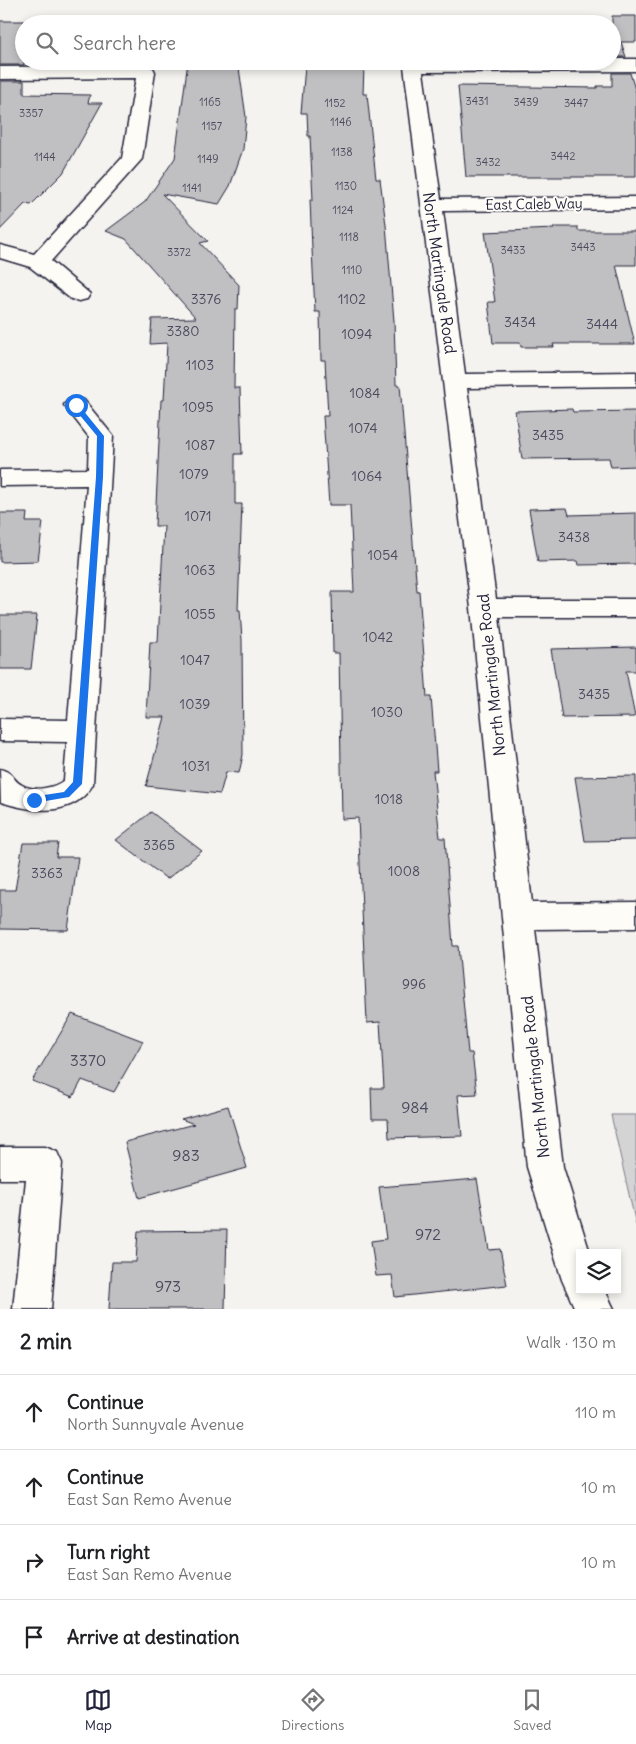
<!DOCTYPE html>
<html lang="en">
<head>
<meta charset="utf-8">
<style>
  :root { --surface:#fff; --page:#f2f2f2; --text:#202124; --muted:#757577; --line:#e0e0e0; --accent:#22223b }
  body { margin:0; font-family:Delius,sans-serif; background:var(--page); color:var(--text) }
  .controls { position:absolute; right:15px; bottom:15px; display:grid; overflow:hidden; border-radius:0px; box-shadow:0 2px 8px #0003 }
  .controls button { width:45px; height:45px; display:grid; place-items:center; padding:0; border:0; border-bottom:1px solid var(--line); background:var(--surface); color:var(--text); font:25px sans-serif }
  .stop { position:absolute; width:15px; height:15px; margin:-11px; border:4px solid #1a73e8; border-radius:50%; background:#fff }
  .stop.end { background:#1a73e8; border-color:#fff; box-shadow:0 1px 5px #0008 }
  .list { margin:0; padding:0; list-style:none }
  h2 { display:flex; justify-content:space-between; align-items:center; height:65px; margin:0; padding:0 20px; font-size:21px }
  h2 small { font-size:16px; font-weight:400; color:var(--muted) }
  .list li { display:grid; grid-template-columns:32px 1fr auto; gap:15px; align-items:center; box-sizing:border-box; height:75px; padding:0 20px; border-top:1px solid var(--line) }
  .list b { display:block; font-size:19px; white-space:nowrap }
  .list p { margin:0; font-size:16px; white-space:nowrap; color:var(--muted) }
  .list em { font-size:16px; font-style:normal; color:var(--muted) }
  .icon { flex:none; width:28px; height:28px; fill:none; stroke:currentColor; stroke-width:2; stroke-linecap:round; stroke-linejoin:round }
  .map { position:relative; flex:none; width:636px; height:1309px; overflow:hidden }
  .search { position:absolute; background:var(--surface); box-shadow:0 2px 8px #0003; left:15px; right:15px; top:15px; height:55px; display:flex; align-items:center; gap:12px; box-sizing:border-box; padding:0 18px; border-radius:28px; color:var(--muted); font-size:19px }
  .sheet { height:365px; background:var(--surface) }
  nav { display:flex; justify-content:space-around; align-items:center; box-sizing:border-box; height:70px; border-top:1px solid var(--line); background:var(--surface); font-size:14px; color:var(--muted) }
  nav a { display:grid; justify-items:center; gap:2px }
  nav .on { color:var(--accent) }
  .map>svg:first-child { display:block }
  .green { fill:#d5d4d5; stroke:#7c7b88 }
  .building { fill:#c0bfc2; stroke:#22223b }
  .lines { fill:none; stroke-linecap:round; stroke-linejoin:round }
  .minor-casing { stroke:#22223b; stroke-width:3 }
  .minor { fill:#fdfcf7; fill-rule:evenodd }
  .route { fill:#1a73e8 }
  .labels { text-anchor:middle; stroke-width:4; stroke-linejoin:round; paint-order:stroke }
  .far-number-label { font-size:11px; fill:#4a495d }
  .far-street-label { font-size:14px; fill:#22223b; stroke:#fdfcf7 }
  .number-label { font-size:14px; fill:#4a495d }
  .street-label { font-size:16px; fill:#22223b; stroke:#fdfcf7 }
  .near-number-label { font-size:16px; fill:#4a495d }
</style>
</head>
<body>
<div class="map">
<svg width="636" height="1309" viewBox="0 0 636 1309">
  <rect width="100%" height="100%" fill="#f4f3ef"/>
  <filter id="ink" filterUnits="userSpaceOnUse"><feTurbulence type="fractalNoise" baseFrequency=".02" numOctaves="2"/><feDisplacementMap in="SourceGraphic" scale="10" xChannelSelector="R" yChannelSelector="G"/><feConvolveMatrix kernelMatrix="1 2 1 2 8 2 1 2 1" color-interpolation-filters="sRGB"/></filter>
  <g filter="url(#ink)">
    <polygon class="green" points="611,1115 636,1115 636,1225"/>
    <g class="building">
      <polygon points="612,16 636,16 636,42 621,42 626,57 612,57"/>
      <rect x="0" y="21" width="24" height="44"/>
      <polygon points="188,61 238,61 246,117 243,149 230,186 219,204 162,194 208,241 200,243 239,285 238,309 235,309 234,388 240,388 242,454 235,454 235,504 242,504 238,610 240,610 242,640 243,755 239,773 226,772 220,794 146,786 165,717 146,717 150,642 158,642 164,526 155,526 161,400 164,400 167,343 150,344 152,319 196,318 126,239 106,231 145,202 175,158"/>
      <polygon points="305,66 364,67 363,94 367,94 376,179 380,179 386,225 394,321 396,385 400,385 417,591 419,591 427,697 431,697 437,771 433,771 440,838 445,838 453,946 458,946 468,1053 472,1053 477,1094 458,1095 462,1136 389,1138 388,1119 372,1119 371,1088 384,1088 380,1022 367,1023 358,818 342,819 339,653 333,653 332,592 354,592 350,505 329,505 323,416 328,416 325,360 321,360 320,312 315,312 312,249 310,200 313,200 310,136 308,136 307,113 301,113"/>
      <polygon points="612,73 630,73 636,93 636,177 466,177 458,86 597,88 597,86 612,86"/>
      <polygon points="0,81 24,81 24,94 90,95 88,103 102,103 63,173 31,205 25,204 0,230"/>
      <polygon points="554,227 578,227 578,231 636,231 636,265 616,265 635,344 553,344 554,347 521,347 520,343 493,343 488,302 495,302 485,232 554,229"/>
      <polygon points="572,409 573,412 636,411 636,466 611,467 609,458 522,459 515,411"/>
      <polygon points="567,508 569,515 636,513 636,564 579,565 578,561 538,562 529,509"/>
      <polygon points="0,513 27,513 26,522 43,522 38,561 0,562"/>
      <polygon points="0,615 37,615 31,669 0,669"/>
      <polygon points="636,647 636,671 626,671 635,717 562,718 551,649"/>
      <polygon points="636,776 636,840 585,841 575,777"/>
      <polygon points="151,812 202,851 167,879 116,840"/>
      <polygon points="23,843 58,843 56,857 78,857 68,930 0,929 0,890 15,890"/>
      <polygon points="72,1014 143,1041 114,1092 82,1080 73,1097 32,1081"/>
      <polygon points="228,1106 247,1168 139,1198 125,1142 194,1124 181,1119"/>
      <polygon points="477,1179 489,1250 500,1249 507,1285 395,1297 392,1275 376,1276 371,1241 386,1239 379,1187"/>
      <polygon points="227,1230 225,1309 109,1309 112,1262 136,1262 138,1231"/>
    </g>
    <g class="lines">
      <defs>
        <g id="minor">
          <polygon points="612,59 636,59 636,71 423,72 441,199 636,197 636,209 443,211 465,374 636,372 636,386 467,388 496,599 636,599 636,617 499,617 532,903 636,902 636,928 535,929 563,1167 590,1253 580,1253 580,1290 605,1290 614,1309 575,1309 562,1280 527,1167 471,608 404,66 409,61 612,61"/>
          <polygon points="146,66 153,68 155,72 142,159 51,261 90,294 87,299 79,301 71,299 30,267 0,258 0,245 34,254 122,158 136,78 0,79 0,67"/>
          <path d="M 76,398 L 84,400 L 113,436 L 93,784 C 74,818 32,812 1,802 L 0,769 C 15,773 12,780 22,785 C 33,792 55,788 64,780 L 67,742 L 0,741 L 0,719 L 68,720 L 87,485 L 0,486 L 0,470 L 88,469 L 89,437 L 64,405 L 68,400 Z"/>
          <polygon points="0,1147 45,1147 57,1152 62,1163 51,1309 13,1309 26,1179 0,1179"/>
        </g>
      </defs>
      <use href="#minor" class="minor-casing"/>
      <use href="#minor" class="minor"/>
    </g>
  </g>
  <polygon class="route" points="73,404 78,404 104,436 103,477 82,784 69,797 34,803 31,802 31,797 64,792 73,782 96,477 97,436 73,407"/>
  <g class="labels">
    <g class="far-number-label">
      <text x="477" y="105">3431</text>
      <text x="210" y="106">1165</text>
      <text x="526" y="106">3439</text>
      <text x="335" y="107">1152</text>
      <text x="576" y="107">3447</text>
      <text x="31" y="117">3357</text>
      <text x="341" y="126">1146</text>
      <text x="212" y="130">1157</text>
      <text x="342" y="156">1138</text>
      <text x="563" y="160">3442</text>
      <text x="45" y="161">1144</text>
      <text x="208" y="163">1149</text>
      <text x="488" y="166">3432</text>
      <text x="346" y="190">1130</text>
      <text x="192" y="192">1141</text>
      <text x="343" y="214">1124</text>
      <text x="349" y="241">1118</text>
      <text x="583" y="251">3443</text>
      <text x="513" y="254">3433</text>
      <text x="179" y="256">3372</text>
      <text x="352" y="274">1110</text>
    </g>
    <g class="far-street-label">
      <text transform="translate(534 204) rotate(-1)" y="5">East Caleb Way</text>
    </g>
    <g class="number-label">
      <text x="206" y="304">3376</text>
      <text x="352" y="304">1102</text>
      <text x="520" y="327">3434</text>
      <text x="602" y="329">3444</text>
      <text x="183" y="336">3380</text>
      <text x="357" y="339">1094</text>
      <text x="200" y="370">1103</text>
      <text x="365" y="398">1084</text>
      <text x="198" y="412">1095</text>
      <text x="363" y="433">1074</text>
      <text x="548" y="440">3435</text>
      <text x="200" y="450">1087</text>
      <text x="194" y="479">1079</text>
      <text x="367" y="481">1064</text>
      <text x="198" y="521">1071</text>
      <text x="574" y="542">3438</text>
      <text x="383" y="560">1054</text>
      <text x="200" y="575">1063</text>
      <text x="200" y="619">1055</text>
      <text x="378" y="642">1042</text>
      <text x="195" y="665">1047</text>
      <text x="594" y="699">3435</text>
      <text x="195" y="709">1039</text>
      <text x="387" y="717">1030</text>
      <text x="196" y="771">1031</text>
      <text x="389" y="804">1018</text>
      <text x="159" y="850">3365</text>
      <text x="404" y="876">1008</text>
      <text x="47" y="878">3363</text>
      <text x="414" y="989">996</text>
    </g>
    <g class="street-label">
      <text transform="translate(440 273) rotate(82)" y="6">North Martingale Road</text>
      <text transform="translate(491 675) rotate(-96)" y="6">North Martingale Road</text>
      <text transform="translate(535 1077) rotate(-96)" y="6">North Martingale Road</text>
    </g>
    <g class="near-number-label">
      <text x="88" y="1066">3370</text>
      <text x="415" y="1113">984</text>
      <text x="186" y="1161">983</text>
      <text x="428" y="1240">972</text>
      <text x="168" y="1292">973</text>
    </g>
  </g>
</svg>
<div class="controls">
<button><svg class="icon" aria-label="layers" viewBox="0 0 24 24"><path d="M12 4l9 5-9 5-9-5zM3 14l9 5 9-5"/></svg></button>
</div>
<div class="stop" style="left:76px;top:405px"></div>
<div class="stop end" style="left:34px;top:800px"></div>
<div class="search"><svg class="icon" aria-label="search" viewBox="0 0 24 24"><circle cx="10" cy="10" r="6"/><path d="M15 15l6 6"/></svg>Search here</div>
</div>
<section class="sheet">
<h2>2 min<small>Walk · 130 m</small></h2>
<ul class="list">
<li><svg class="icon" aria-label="ahead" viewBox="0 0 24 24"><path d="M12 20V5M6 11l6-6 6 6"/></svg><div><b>Continue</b><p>North Sunnyvale Avenue</p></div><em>110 m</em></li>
<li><svg class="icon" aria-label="ahead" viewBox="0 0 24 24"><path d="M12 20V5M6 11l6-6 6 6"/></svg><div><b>Continue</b><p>East San Remo Avenue</p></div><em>10 m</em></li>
<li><svg class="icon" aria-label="right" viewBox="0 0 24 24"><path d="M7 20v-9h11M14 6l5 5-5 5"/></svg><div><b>Turn right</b><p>East San Remo Avenue</p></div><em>10 m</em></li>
<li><svg class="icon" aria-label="arrive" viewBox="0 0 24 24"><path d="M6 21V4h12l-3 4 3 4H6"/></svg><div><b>Arrive at destination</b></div></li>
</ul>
</section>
<nav>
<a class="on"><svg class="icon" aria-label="map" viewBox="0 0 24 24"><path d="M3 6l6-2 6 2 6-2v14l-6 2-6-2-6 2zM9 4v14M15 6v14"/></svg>Map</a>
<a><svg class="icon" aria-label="directions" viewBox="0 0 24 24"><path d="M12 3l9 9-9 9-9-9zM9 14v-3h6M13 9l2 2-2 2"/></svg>Directions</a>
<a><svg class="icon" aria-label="saved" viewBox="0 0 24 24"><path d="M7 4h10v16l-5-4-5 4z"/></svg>Saved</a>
</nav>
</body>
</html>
